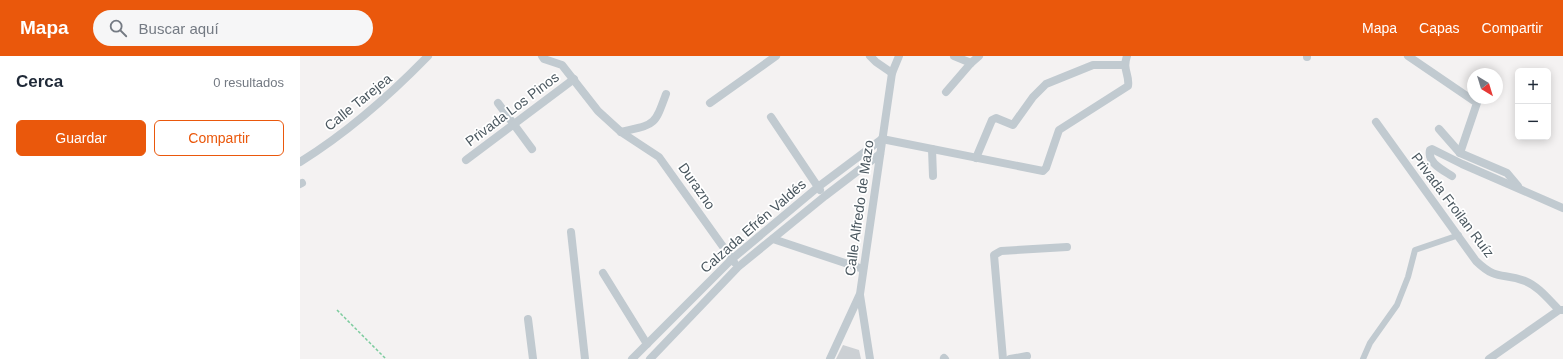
<!DOCTYPE html>
<html lang="es">
<head>
<meta charset="utf-8">
<style>
  :root { --surface:#fff; --page:#f6f6f7; --text:#1f2937; --muted:#747a83; --line:#e0e1e3; --accent:#ea580c }
  body { margin:0; font-family:Helvetica,sans-serif; background:var(--page); color:var(--text) }
  .controls { position:absolute; right:12px; top:12px; display:grid; overflow:hidden; border-radius:6px; box-shadow:0 2px 10px #0003 }
  .controls button { width:36px; height:36px; display:grid; place-items:center; padding:0; border:0; border-bottom:1px solid var(--line); background:var(--surface); color:var(--text); font:20px sans-serif }
  .compass { position:absolute; left:1167px; top:12px; width:36px; height:36px; border-radius:50%; background:var(--surface); box-shadow:0 2px 10px #0003; rotate:142deg }
  .list { margin:0; padding:0; list-style:none }
  h2 { display:flex; justify-content:space-between; align-items:center; height:52px; margin:0; padding:0 16px; font-size:17px }
  h2 small { font-size:13px; font-weight:400; color:var(--muted) }
  .actions { display:flex; gap:8px; padding:12px 16px }
  .actions a { flex:1; padding:9px 0; border:1px solid var(--accent); border-radius:6px; text-align:center; font-size:14px; color:var(--accent) }
  .actions .main { background:var(--accent); color:#fff }
  .icon { flex:none; width:22px; height:22px; fill:none; stroke:currentColor; stroke-width:2; stroke-linecap:round; stroke-linejoin:round }
  .map { position:relative; flex:none; width:1263px; height:303px; overflow:hidden }
  header { display:flex; align-items:center; gap:24px; box-sizing:border-box; height:56px; padding:0 20px; background:var(--accent); color:#fff }
  header strong { font-size:19px }
  nav { display:flex; gap:22px; margin-inline-start:auto; font-size:14px }
  .search { width:280px; height:36px; background:var(--page); display:flex; align-items:center; gap:10px; box-sizing:border-box; padding:0 14px; border-radius:22px; color:var(--muted); font-size:15px }
  main { display:flex }
  aside { flex:1; background:var(--surface) }
  .map>svg:first-child { display:block }
  .building { fill:#ccd0d4 }
  .lines { fill:none; stroke-linecap:round; stroke-linejoin:round }
  .path { stroke:#7ccc9e; stroke-width:1.5; stroke-dasharray:3 2; stroke-linecap:butt }
  .pedestrian { stroke:#c1cad0; stroke-width:6 }
  .minor { stroke:#c1cad0; stroke-width:8 }
  .labels { text-anchor:middle; dominant-baseline:central; stroke-width:3.5; stroke-linejoin:round; paint-order:stroke }
  .street-label { font-size:14px; fill:#4a575f; stroke:#fff }
</style>
</head>
<body>
<header>
<strong>Mapa</strong>
<div class="search"><svg class="icon" aria-label="search" viewBox="0 0 24 24"><circle cx="10" cy="10" r="6"/><path d="M15 15l6 6"/></svg>Buscar aquí</div>
<nav><a>Mapa</a><a>Capas</a><a>Compartir</a></nav>
</header>
<main>
<aside>
<h2>Cerca<small>0 resultados</small></h2>
<ul class="list">
</ul>
<div class="actions"><a class="main">Guardar</a><a>Compartir</a></div>
</aside>
<div class="map">
<svg width="1263" height="303" viewBox="0 0 1263 303">
  <rect width="100%" height="100%" fill="#f4f2f2"/>
  <!-- building -->
  <polygon class="building" points="543,289 559,294 561,303 536,303"/>
  <g class="lines">
    <!-- path -->
    <polyline class="path" points="37,254 86,303"/>
    <!-- pedestrian -->
    <polyline class="pedestrian" points="1063,303 1070,287 1097,249 1108,221 1115,194 1159,179"/>
    <!-- minor -->
    <g class="minor">
      <polyline points="242,0 244,3 262,9 298,55 321,76 359,101 434,206"/>
      <polyline points="570,0 576,6 592,17"/>
      <polyline points="654,0 671,7"/>
      <polyline points="1108,0 1177,47 1160,97"/>
      <polyline points="1007,1 1007,0"/>
      <polyline points="646,36 671,7 679,0"/>
      <polyline points="198,47 232,93"/>
      <polyline points="410,47 476,0"/>
      <polyline points="471,61 520,134"/>
      <path d="M 1076,66 L 1176,205 C 1198,226 1202,216 1225,225 C 1238,230 1249,244 1259,254 L 1263,254"/>
      <polyline points="1139,73 1160,97 1207,117 1218,130"/>
      <path d="M 321,76 C 355,68 354,71 366,38"/>
      <path d="M 582,83 L 743,115 L 746,112 L 759,74 L 828,30 C 830,19 822,14 827,0"/>
      <polyline points="632,93 633,120"/>
      <polyline points="676,102 692,64 696,62 713,69 733,41 746,28 793,9 824,9"/>
      <polyline points="166,104 274,23"/>
      <path d="M 0,106 C 47,77 90,39 128,0"/>
      <path d="M 1152,120 C 1143,114 1127,107 1130,94 L 1132,93 L 1162,108 L 1263,152"/>
      <polyline points="0,128 2,127"/>
      <polyline points="271,176 285,303"/>
      <polyline points="473,183 563,213"/>
      <polyline points="303,217 347,288"/>
      <polyline points="560,239 570,303"/>
      <polyline points="228,263 233,303"/>
      <polyline points="644,302 645,303"/>
      <polyline points="332,303 432,203 518,131 582,83"/>
      <polyline points="350,303 438,211 525,140 580,98"/>
      <polyline points="530,303 560,238 592,17 599,0"/>
      <polyline points="703,303 694,199 701,195 767,191"/>
      <polyline points="710,303 727,300"/>
      <polyline points="1189,303 1259,254"/>
    </g>
  </g>
  <g class="labels">
    <!-- street labels -->
    <g class="street-label">
      <text transform="translate(58 46) rotate(-39)">Calle Tarejea</text>
      <text transform="translate(212 53) rotate(-37)">Privada Los Pinos</text>
      <text transform="translate(397 130) rotate(55)">Durazno</text>
      <text transform="translate(1153 149) rotate(53)">Privada Froilan Ruíz</text>
      <text transform="translate(559 152) rotate(-82)">Calle Alfredo de Mazo</text>
      <text transform="translate(453 170) rotate(-41)">Calzada Efrén Valdés</text>
    </g>
  </g>
</svg>
<div class="controls">
<button>+</button>
<button>−</button>
</div>
<svg class="compass" viewBox="-18 -18 36 36"><path d="M0-13l5 13h-10z" fill="#e53935"/><path d="M0 13l5-13h-10z" fill="#747a83"/></svg>
</div>
</main>
</body>
</html>
